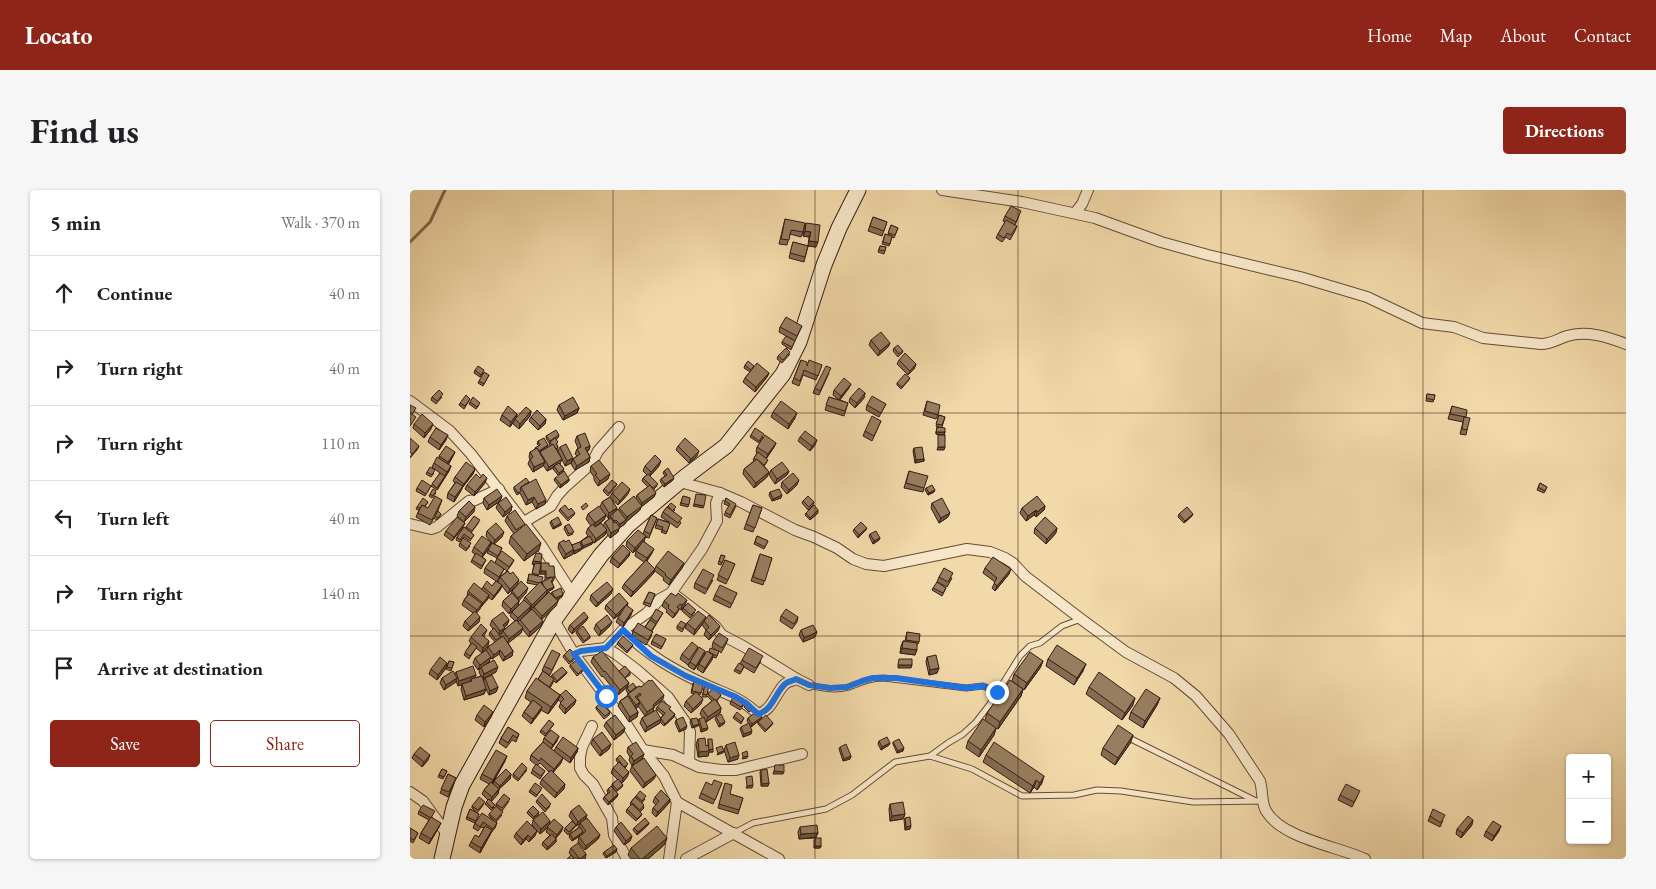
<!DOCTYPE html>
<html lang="en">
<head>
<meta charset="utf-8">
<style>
  :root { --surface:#fff; --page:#f6f6f6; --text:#202124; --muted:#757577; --line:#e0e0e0; --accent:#8f2418 }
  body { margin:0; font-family:"EB Garamond",serif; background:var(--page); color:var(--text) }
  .controls { position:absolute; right:15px; bottom:15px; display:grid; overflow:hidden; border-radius:5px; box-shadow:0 1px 4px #0004 }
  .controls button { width:45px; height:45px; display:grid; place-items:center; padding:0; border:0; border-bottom:1px solid var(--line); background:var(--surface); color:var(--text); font:25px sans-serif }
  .stop { position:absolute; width:15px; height:15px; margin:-11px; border:4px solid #1a73e8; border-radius:50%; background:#fff }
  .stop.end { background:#1a73e8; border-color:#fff; box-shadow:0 1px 5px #0008 }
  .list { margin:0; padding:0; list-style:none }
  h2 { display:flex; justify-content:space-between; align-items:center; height:65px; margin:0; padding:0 20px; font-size:21px }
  h2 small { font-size:16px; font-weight:400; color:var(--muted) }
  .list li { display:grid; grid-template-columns:32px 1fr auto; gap:15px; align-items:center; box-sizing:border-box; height:75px; padding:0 20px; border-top:1px solid var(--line) }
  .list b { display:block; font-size:19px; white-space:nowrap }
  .list em { font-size:16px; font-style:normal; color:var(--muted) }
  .actions { display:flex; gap:10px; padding:15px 20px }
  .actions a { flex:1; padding:11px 0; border:1px solid var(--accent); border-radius:5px; text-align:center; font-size:18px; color:var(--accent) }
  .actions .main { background:var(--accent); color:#fff }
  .icon { flex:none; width:28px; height:28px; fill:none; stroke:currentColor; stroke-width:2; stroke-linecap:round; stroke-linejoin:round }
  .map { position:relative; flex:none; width:1216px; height:669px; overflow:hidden; border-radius:5px }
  header { display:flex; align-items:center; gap:30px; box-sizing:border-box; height:70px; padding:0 25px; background:var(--accent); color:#fff }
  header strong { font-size:24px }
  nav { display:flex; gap:28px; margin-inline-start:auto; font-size:18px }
  .intro { display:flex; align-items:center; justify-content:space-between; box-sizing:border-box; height:120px; padding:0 30px }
  h1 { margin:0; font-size:35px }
  .button { padding:12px 22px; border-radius:5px; background:var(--accent); color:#fff; font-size:18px; font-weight:700 }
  main { display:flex; gap:30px; padding:0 30px }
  aside { flex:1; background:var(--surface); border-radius:5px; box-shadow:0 1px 4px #0004 }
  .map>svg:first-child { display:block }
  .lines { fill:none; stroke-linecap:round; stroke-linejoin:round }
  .stream { stroke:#80674d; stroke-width:3 }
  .lane-casing { stroke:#654b37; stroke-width:7 }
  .street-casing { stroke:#654b37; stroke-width:12 }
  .secondary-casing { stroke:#361c11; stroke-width:17 }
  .lane { stroke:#f7e6c7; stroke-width:5 }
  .street { stroke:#f7e6c7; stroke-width:10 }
  .secondary { stroke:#f7e6c7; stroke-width:15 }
  .wall { fill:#836c53; stroke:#361c11; fill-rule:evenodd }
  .shaded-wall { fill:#6a5843; stroke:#361c11 }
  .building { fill:#987e60; stroke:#361c11 }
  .route { stroke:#1a73e8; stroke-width:6 }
  .grid { fill:none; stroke:#361c11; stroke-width:1; stroke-opacity:0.55 }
</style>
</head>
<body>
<header>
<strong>Locato</strong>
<nav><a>Home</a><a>Map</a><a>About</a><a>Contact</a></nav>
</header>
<div class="intro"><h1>Find us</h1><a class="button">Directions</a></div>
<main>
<aside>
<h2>5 min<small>Walk · 370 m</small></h2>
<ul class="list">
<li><svg class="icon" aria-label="ahead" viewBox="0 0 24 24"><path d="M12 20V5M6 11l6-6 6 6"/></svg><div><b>Continue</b></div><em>40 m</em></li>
<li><svg class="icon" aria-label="right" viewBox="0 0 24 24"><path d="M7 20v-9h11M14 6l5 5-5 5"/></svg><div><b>Turn right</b></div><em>40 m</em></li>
<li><svg class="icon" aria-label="right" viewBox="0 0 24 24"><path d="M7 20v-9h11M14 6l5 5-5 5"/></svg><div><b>Turn right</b></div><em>110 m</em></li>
<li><svg class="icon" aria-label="left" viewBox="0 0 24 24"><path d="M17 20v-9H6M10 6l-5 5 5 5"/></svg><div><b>Turn left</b></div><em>40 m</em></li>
<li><svg class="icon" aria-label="right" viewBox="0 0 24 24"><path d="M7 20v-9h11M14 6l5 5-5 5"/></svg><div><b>Turn right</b></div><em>140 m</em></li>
<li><svg class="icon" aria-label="arrive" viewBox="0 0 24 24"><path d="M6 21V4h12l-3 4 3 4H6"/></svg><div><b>Arrive at destination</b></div></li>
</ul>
<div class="actions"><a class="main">Save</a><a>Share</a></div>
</aside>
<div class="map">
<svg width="1216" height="669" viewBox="0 0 1216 669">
  <rect width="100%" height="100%" fill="#f2d9a9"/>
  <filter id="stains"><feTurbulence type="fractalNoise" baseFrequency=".004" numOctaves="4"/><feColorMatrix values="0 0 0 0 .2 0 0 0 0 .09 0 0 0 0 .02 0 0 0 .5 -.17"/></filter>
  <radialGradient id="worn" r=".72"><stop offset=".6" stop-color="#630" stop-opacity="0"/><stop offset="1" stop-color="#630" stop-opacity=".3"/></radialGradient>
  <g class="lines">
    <!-- stream -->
    <polyline class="stream" points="0,52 20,32 35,0"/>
    <defs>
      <g id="lane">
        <path d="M 399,495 C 411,498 428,501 439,497 C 452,492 460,488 474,488 L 556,498 L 573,496 L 587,502"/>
        <polyline points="717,547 846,611"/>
        <polyline points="520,566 538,553 553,544 566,532 580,514 610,466 620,456 630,453 652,436 671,429"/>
        <polyline points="324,643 343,633 416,619 442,605 485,572 520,566 562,579 612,606 664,605 687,600 711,601 783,612 853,611"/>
      </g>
      <g id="street">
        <path d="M 532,0 L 612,12 L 685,28 L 751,52 L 798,65 L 890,87 L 957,107 L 1012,133 L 1044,137 L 1073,148 L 1131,154 C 1141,154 1148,149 1157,146 C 1176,140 1198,147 1216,154"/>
        <polyline points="665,23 672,14 678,0"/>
        <polyline points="0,211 40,241 61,264 131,355 162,403"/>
        <path d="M 270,292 L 310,303 L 331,312 L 385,340 L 404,347 L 427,358 L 443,369 L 456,374 L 474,376 L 557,359 L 580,362 L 595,368 L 603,373 L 615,386 L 671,429 L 716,462 L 764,488 L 786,506 L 819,544 L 850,591 C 853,601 851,612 856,621 C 873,649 927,656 955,669"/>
        <polyline points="114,332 141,316 147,306 155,297 182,273 188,261 209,237"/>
        <polyline points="0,334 21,339 27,337 59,311 65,310 89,299"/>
        <polyline points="265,405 295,428 306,437 312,445 333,456 387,489"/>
        <polyline points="144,430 164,464 217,535 233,560 254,586 267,612 369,669"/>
        <path d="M 213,440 C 237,465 264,480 294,494 C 318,505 328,506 348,524 C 363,520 365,503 375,494 C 378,491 383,491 387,489 L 399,495"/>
        <polyline points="196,458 206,464 227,480 258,507 278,536 280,542 279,572"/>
        <polyline points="164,464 171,461 196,458 213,440 237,423 250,409 261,403 292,359 307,331 306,313 310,303"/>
        <polyline points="182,536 172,557 170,567 170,578 174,585 183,594 202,628 204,645 217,669"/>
        <polyline points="233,560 263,565 289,577 311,580 326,580 392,564"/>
        <polyline points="0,602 13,611 37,644"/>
        <polyline points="259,669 267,612"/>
        <polyline points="276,669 324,643"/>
      </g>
      <polyline id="secondary" points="32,669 44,617 52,595 144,430 191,365 218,335 275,287 316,256 373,184 389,152 414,75 429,38 448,0"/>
    </defs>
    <!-- lane casing -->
    <use href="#lane" class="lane-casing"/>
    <!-- street casing -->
    <use href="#street" class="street-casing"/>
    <!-- secondary casing -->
    <use href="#secondary" class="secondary-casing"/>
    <!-- lane -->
    <use href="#lane" class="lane"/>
    <!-- street -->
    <use href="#street" class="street"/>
    <!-- secondary -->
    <use href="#secondary" class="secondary"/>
  </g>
  <!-- wall -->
  <g class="wall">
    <polygon points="595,26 609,26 605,35 607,36 605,41 600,50 596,47 592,52 586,48 588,44 595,32 593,31"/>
    <polygon points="463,27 477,32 472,46 458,41"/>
    <polygon points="375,29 393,42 391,47 380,44 377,55 369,54"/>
    <polygon points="396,33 406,57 398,56 394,72 379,68 383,52 398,56 399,47 393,46 394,38"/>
    <polygon points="481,35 488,38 484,48 482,47 479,56 472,54 475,44 478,45"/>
    <polygon points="470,56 476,57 474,64 468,62"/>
    <polygon points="392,136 385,151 369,142 370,137"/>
    <polygon points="461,150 480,153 478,157 468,166 459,155"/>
    <polygon points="372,152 384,153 381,160 372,154"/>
    <polygon points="484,158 493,161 492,163 488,167 483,161"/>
    <polygon points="380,164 372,173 367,169 368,166"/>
    <polygon points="391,170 397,176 412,175 406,190 393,185 389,196 382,193"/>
    <polygon points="489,170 506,174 504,179 498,185 487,174"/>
    <polygon points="335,175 359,183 357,187 345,202 333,192 335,188 340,182 334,178"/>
    <polygon points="65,180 73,182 70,187 64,183"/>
    <polygon points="419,183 409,205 403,203 405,198"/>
    <polygon points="79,185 73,196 68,193 69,191"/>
    <polygon points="500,188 499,190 491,199 487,195 487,193"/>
    <polygon points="439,198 430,210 438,213 434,226 415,220 419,207 429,210 423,205 424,200"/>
    <polygon points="455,203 454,208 445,218 439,212 440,208"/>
    <polygon points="1017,204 1025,205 1023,212 1016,211"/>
    <polygon points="22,207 32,207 26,214 21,210"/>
    <polygon points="60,209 54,219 49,215 50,213"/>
    <polygon points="517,211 528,225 526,229 513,225"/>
    <polygon points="60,212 69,215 66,219 59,214"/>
    <polygon points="476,214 469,227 456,220 457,215"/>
    <polygon points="149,215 169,218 167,223 153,230 147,220"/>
    <polygon points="1042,216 1055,227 1057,240 1056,245 1050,244 1053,232 1038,229"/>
    <polygon points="121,221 120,226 109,239 103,234 104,230 100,237 90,230 92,225 107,224 106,228"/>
    <polygon points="363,222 385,228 378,239 361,227"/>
    <polygon points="529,225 535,227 532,237 535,242 534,245 526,244 527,237 529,237 526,236"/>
    <polygon points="121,227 136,229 135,234 128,240 119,231"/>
    <polygon points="471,231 462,251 453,246 455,241"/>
    <polygon points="4,234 21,239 14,248 3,238"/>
    <polygon points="149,245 148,248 146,249 147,255 148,257 147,260 150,274 154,279 153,281 148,285 143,279 143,278 137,281 133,275 133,276 123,282 118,274 120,269 119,267 120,262 125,260 125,258 129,256 127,254 128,251 138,258 140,256 139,254 140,252 139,253 136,248 136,246"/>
    <polygon points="341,245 353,247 349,253 340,247"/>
    <polygon points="167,246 180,256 179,260 177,261 180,267 179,272 165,280 161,274 163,269 167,266 165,264 167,259 168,258 165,251"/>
    <polygon points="20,247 36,250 29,260 18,252"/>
    <polygon points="390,247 405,255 400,261 388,251"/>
    <polygon points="366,253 364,257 356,269 357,272 354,276 359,282 357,287 344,298 333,284 334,279 344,271 343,270 347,263 346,262 347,257"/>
    <polygon points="268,256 287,266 279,273 266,260"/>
    <polygon points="150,257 163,268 161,273 155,276 148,261"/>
    <polygon points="504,258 514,269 514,271 505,273 503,261"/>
    <polygon points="45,262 43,266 38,275 41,276 39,281 27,300 21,296 30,283 22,277 24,273 29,268 29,266"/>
    <polygon points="181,276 198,289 188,296 184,290 184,287 180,281"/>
    <path d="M 235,276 L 249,276 L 240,286 L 247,296 L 244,299 L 244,307 L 231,317 L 230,320 L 216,332 L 215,334 L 209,338 L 208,342 L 200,348 L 196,342 L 195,345 L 184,353 L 183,352 L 182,354 L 172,358 L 171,360 L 164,364 L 163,362 L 163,364 L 154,369 L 148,358 L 149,353 L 155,352 L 162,355 L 170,352 L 171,351 L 178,346 L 176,343 L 178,338 L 181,336 L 176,329 L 178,324 L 190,317 L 192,312 L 200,307 L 202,303 L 218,304 L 208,315 L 201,309 L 206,321 L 226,308 L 227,305 L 238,297 L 232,291 L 233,288 L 237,285 L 233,281 ZM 196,325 L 198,328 L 199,327 L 198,330 L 195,332 L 193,336 L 185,337 L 194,330 Z"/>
    <polygon points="65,279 63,284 52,298 44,312 37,308 38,303 45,293 43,291 45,287"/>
    <polygon points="361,280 379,281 377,285 365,294 359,285"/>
    <polygon points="254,281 263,290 254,297 250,291 251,289 255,286 253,283"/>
    <polygon points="499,281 514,298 513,302 494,298"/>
    <polygon points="17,282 24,283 21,287 16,284"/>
    <polygon points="145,288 159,289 159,291 150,298 144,290"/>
    <polygon points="119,292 136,310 135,314 126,319 122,312 116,315 110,303 107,305 104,300 104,297"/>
    <polygon points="372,292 387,295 377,304 371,297"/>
    <polygon points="75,293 64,306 55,299 57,295"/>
    <polygon points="1130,293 1137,297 1134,303 1127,300"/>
    <polygon points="207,294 206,296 198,306 193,301 194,299"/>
    <polygon points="21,296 15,306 6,301 7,298"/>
    <polygon points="516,298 524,302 518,305 515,300"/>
    <polygon points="360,302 371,308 362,311 359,305"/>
    <polygon points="26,303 22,308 19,306 20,304"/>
    <polygon points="92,306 90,311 77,320 73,313 74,308"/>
    <polygon points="273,306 280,308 278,317 270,315"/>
    <polygon points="316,308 326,316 320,328 314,325 319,316 314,314"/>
    <polygon points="32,310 27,323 31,324 30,326 27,330 24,328 20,335 6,327 9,320 6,319 7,317 18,312 15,317 18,318"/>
    <polygon points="393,311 404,312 403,315 398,320 392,313"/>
    <polygon points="88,313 102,316 101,321 93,327 86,318"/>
    <polygon points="522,313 538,327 529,333 521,318"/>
    <polygon points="343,315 352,318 343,342 334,339"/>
    <polygon points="258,316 265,320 263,322 271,333 267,338 260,333 256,344 251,342 252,340 245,338 248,329 259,332 251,327 253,322"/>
    <polygon points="635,316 634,320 626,327 624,325 616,331 610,323 612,318"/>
    <polygon points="150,319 159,320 165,323 164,325 158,331 149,321"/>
    <polygon points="49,321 64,322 54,332 47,326"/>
    <polygon points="396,323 408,323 400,330 395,325"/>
    <polygon points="769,324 782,326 774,333 768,327"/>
    <polygon points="241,325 247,328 239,348 235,347 234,351 242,363 237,371 245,379 246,376 274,373 272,378 259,395 253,390 254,388 245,381 243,384 221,407 212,398 214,394 234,372 225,366 226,361 232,353 223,363 216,356 217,351 233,344"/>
    <polygon points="97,326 129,360 114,371 99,353 101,346 104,344 95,331"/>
    <polygon points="141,331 151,333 151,335 143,339 140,333"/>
    <polygon points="69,332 61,343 64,345 60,351 54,347 50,352 46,350 47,347 56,337"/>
    <polygon points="155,336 163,344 158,346 154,339"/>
    <polygon points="53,337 42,351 34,345 36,341"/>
    <polygon points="625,338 646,343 636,354 624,343"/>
    <polygon points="444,339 456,340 448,348 443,341"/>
    <polygon points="77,341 92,347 84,354 92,358 87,368 77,363 82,353 76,346"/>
    <polygon points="460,344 470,348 469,350 463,354 459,346"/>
    <polygon points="347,346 358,351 354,359 344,354"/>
    <polygon points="50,353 60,356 56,361 49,356"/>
    <polygon points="64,357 80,357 72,367 76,370 71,379 61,372 65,364 62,362"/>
    <polygon points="220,362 219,366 208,378 200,372 202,367"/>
    <polygon points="350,364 362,368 353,395 341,391"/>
    <polygon points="311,365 315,366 311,375 308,374"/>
    <path d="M 87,368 L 104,370 L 102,374 L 97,381 L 107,395 L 98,404 L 92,396 L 90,400 L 82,410 L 78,407 L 66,423 L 69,432 L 58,441 L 53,436 L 55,431 L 63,423 L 52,415 L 54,410 L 57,406 L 58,401 L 72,399 L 73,397 L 82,396 L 86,391 L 74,383 L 75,378 L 85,373 ZM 94,379 L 97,381 L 90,387 L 88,392 L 90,394 L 87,391 L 92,383 Z"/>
    <polygon points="315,370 325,374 316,394 307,390"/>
    <path d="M 131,373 L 139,376 L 145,387 L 142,393 L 144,397 L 143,399 L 137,402 L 136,405 L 120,420 L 120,419 L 119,421 L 112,427 L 123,419 L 124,417 L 141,404 L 142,402 L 152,407 L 146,409 L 146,416 L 132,429 L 131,436 L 119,447 L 112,439 L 111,443 L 98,453 L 103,461 L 102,466 L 93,471 L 89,464 L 82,469 L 80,467 L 79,472 L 73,476 L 86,482 L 73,489 L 73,492 L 75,488 L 88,497 L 86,502 L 79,505 L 76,499 L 74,504 L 54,510 L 51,499 L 52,494 L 48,496 L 46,491 L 34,500 L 30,493 L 32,488 L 45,484 L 46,482 L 66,485 L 65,488 L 71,486 L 69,482 L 70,478 L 68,480 L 63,473 L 65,468 L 76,461 L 78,457 L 85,452 L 79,445 L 80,442 L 83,439 L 80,435 L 82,430 L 99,430 L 97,435 L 94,437 L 94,440 L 105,431 L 100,426 L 102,422 L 113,411 L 115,407 L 127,395 L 117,393 L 119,384 L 122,385 L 124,374 L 122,374 ZM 130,376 L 130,384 L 135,384 L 135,390 L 132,392 L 128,386 Z"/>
    <polygon points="575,378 599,384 585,401 582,398 585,392 573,383"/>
    <polygon points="529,387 542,388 537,397 527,392"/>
    <polygon points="303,390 295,404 284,398 285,393"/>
    <polygon points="523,398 536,398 532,406 522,400"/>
    <polygon points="102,401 116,403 109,410 108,416 99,424 92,416 93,411 101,404"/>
    <polygon points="239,402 245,404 240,417 233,414"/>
    <polygon points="327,403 320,418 303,410 305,405"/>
    <polygon points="201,404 186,417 180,410 181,405"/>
    <polygon points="254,411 275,415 271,420 269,419 267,423 263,428 256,422 257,420 252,416"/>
    <polygon points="218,413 217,416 221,425 213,437 206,432 208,428 211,423 204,429 195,419 196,415"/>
    <polygon points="273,418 285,422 280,428 272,421"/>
    <polygon points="253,423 242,441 241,447 236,455 222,446 223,441 235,437 241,428"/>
    <polygon points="371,426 388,427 387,432 382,439 370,431"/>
    <polygon points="178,427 176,431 162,444 158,439 160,435"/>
    <polygon points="296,427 294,430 308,441 299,450 294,445 296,440 292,435 293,433 284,445 275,438 277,433"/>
    <polygon points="186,434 200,436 189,446 184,439"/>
    <polygon points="276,434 272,442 267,439 267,436"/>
    <polygon points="77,440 74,446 78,456 72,463 66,458 59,469 54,465 61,453 59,451 61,447"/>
    <polygon points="391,440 405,447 393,452 389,445"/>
    <polygon points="167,441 180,446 180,448 173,453 166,443"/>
    <polygon points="497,442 509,452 508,454 507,454 505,465 490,463 491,456 493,451 495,451"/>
    <polygon points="256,449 251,459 241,454 242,451"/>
    <polygon points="318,449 316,454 311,463 309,461 306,468 303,467 293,483 287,479 289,474 299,462 307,461 302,457 303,452"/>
    <polygon points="208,452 223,455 222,457 217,463 207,454"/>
    <polygon points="288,457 287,461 294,466 284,480 278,476 280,472 278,475 270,469 272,464"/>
    <polygon points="150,464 140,485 134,482 141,487 142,485 157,482 156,484 146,493 144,491 140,498 150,505 147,512 138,524 131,520 130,522 121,534 112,526 114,522 121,512 115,508 117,501 128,489 133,481 132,481 134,476"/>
    <polygon points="154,465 166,466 166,468 159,474 153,467"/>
    <polygon points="183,467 209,481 220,482 220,485 215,488 219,493 217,497 208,505 193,486 192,487 181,472"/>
    <polygon points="517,467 529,478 527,483 519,485 516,472"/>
    <polygon points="638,469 673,481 664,495 636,476"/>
    <polygon points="332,470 351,471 344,483 334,477 330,484 324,481 325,479 330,474"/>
    <polygon points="39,471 44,472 41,481 36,479"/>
    <polygon points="633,471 630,478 614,500 602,491 604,484"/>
    <polygon points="37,473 36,478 27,490 19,484 21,479"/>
    <polygon points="160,475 173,481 167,486 160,477"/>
    <polygon points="283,493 291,503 290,505 289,505 291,514 281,523 274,516 276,511 284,504 281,503"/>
    <polygon points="295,494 298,504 311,505 307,511 311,518 310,523 296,532 295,531 297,540 291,542 289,534 288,536 282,538 280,532 281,529 288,531 289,529 293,528 290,524 292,519 302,511 297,506 297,507 292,507"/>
    <polygon points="226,497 231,497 253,509 244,517 242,522 251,528 253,525 246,519 247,517 259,519 264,527 254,536 250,532 250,533 235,542 230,533 232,528 235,526 228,516 226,519 228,522 227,527 219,532 208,516 210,511 217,506 218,504 216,500 217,498"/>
    <polygon points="679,497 723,515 712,530 676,504"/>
    <polygon points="613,499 611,506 588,539 586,538 584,545 569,567 556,558 558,551 575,530 577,523"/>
    <polygon points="150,505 166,510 164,515 155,524 149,517 151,512 148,510"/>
    <polygon points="750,508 747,515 733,538 719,529 721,522"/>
    <polygon points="321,511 335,513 330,520 320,514"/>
    <polygon points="335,515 342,520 339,522 334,517"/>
    <polygon points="186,517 200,522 199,525 194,529 186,519"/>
    <polygon points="67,525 81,527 74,537 65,530"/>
    <polygon points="324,526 334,528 331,534 323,528"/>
    <polygon points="306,527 314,534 309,537 305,529"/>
    <polygon points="338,528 351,529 341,537 339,535 341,544 333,547 330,539 331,537 339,534 337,531"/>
    <polygon points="266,530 276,539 269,542 265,533"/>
    <polygon points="196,532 215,538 213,543 204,550 194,536"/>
    <polygon points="348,532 363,533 362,535 355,542 348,534"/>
    <polygon points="144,534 135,546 130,542 131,540"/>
    <polygon points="98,537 109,544 106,552 102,550 96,558 89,553 91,548"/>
    <polygon points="134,548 147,551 141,559 144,561 146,557 168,558 167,562 160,573 149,565 151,573 143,582 154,599 145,608 130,594 132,589 139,582 130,573 127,576 135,581 130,589 121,583 126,575 120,570 121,565 133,552"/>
    <polygon points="183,549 201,554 199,559 190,566 181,554"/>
    <polygon points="288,549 296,556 298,555 298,549 303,562 299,562 298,566 288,567 286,554"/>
    <polygon points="469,551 480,553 479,555 471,560 468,554"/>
    <polygon points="483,552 493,561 487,563 483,554"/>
    <polygon points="721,552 705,575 691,565 693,558"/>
    <polygon points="316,555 328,569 318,572 314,560"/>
    <polygon points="218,557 234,564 232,569 244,589 233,598 220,581 222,576 231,570 222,576 219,570 220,567 217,562"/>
    <polygon points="430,557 441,566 440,569 433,571 429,559"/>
    <polygon points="4,564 18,570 12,577 2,568"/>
    <polygon points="576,565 632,593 627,600 624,597 620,603 573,572"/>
    <polygon points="207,568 217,576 215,578 219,582 217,587 212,593 209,591 213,595 212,597 206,602 202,597 202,594 208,590 201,583 203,578 208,573 206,570"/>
    <polygon points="95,571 83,593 83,594 84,591 101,584 100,589 89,599 88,604 81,611 84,617 81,620 75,614 78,610 72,604 74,600 79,594 70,589 72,584"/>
    <polygon points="32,579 37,581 33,589 28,587"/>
    <polygon points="117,580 108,591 103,587 103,584"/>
    <polygon points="351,580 359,593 358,596 351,596 350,582"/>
    <polygon points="38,584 46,588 38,607 30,603"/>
    <polygon points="312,593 303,614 289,608 291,603 302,595"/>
    <polygon points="315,593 320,604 333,608 328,624 308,618"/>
    <polygon points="198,599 208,604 207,607 198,615 193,609 194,607 198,603 197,601"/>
    <polygon points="120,600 131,600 126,607 119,602"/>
    <polygon points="930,605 948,605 942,617 928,610"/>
    <polygon points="226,606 235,609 232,613 234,618 230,622 232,624 231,626 226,631 216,622 217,619 221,615 220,614 221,612"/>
    <polygon points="245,607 260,609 259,613 246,627 242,623 243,618 246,615 243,612"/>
    <polygon points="127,610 140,616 135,622 126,612"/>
    <polygon points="99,611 92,621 86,616 86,614"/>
    <polygon points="74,614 67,623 62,618 62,616"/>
    <polygon points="480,614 495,624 493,629 480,631 479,619"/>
    <polygon points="60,619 69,624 65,633 56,629"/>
    <polygon points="9,621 22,627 29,637 19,654 9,648 11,643 19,630 8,624"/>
    <polygon points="118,621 129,622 128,625 123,629 117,623"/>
    <polygon points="161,621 177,625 175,629 190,645 188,649 175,660 168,652 169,647 173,644 162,651 159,647 160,644 168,638 170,634 166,636 166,635 165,637 158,645 154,641 155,638 165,634 159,626"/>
    <polygon points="79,624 92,625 86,632 87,633 85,638 81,643 70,663 59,656 61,652 69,647 74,638 71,637 68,641 63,638 65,633 84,631 79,626"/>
    <polygon points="1020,626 1033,630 1030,637 1018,631"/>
    <polygon points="495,628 500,639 495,640 494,630"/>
    <polygon points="123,630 140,631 139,635 153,637 151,642 146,648 146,652 137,660 132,655 133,652 140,645 136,642 138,637 130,644 122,635"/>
    <polygon points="239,633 238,635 227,645 223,640 224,638"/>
    <polygon points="1062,635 1051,648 1046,644 1047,639"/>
    <polygon points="206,637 222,646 220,651 214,655 204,641"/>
    <polygon points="390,637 408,643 406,647 411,656 410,658 404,658 404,650 405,648 389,649 388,642"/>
    <polygon points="0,638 8,643 3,653 0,651"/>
    <polygon points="1076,641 1089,641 1082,651 1074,646"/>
    <polygon points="106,643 125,646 119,652 116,649 111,655 104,647"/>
    <polygon points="257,648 254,655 238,669 221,669 218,665 221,658"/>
    <polygon points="161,658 176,664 175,669 164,668 157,669 163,667 159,663"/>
    <polygon points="207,659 206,662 196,668 193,664 194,662"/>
  </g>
  <!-- shaded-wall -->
  <g class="shaded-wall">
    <polygon points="395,41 401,42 399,47 393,46"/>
    <polygon points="399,51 408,52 406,57 398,56"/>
    <polygon points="480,153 478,157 468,166 470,161"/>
    <polygon points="506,174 504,179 498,185 500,181"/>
    <polygon points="359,183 357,187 345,202 346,197"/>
    <polygon points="441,194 439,198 429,210 431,206"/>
    <polygon points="455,203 454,208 445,218 447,213"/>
    <polygon points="169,218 167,223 153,230 155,226"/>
    <polygon points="121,221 120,226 109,239 110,234"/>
    <polygon points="387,223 385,228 378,239 379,234"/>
    <polygon points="107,224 106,228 100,237 101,232"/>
    <polygon points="136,229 135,234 128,240 130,236"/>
    <polygon points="23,234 21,239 14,248 15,243"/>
    <polygon points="526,242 535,242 534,245 526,244"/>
    <polygon points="38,245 36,250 29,260 31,255"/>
    <polygon points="407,250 405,255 400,261 402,256"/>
    <polygon points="366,253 364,257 356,269 358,264"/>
    <polygon points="138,255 138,258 127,264 128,262"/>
    <polygon points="9,256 7,260 0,268 2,264"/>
    <polygon points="180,256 179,260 173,263 175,258"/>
    <polygon points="528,257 535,257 534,260 527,260"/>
    <polygon points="289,261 287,266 279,273 281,269"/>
    <polygon points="45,262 43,266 37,277 38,272"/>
    <polygon points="180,267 179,272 165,280 167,276"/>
    <polygon points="163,268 161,273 155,276 157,271"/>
    <polygon points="152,269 150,274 144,276 143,278 137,281 139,277"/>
    <polygon points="514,269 514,271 505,273 506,270"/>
    <polygon points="251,271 249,276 239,287 241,282"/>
    <polygon points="135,272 133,276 123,282 124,277"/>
    <polygon points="41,276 39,281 27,300 35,286 37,282"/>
    <polygon points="65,279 63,284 52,298 54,294"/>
    <polygon points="379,281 377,285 365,294 367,289"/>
    <polygon points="359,282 357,287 344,298 346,293"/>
    <polygon points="200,284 198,289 188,296 190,291"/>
    <polygon points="77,288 75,293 64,306 65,302"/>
    <polygon points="264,288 263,290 254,297 255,294"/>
    <polygon points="159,289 159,291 150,298 151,295"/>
    <polygon points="389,290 387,295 377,304 379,300"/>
    <polygon points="53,296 51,301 44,312 45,307"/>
    <polygon points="220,299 218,304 208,315 210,311"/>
    <polygon points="525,300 524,302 518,305 519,303"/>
    <polygon points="246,303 244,307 231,317 230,320 216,332 215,334 209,338 208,342 200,348 201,343 208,338 210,334 216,330 217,327 231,316 232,313"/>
    <polygon points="372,305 371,308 362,311 363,309"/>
    <polygon points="92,306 90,311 77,320 79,315"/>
    <polygon points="124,307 122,312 116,315 118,310"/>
    <polygon points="136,310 135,314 126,319 128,314"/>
    <polygon points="284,314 294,316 293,318 283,316"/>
    <polygon points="102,316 101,321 93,327 95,322"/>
    <polygon points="635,316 634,320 626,327 627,322"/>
    <polygon points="65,317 64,322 54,332 56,327"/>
    <polygon points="207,318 205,323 198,328 199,323"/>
    <polygon points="408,320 408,323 400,330 400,328"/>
    <polygon points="626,320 624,325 616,331 618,326"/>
    <polygon points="540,323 538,327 529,333 531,328"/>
    <polygon points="783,324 782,326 774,333 775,331"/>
    <polygon points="196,325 194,330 183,338 185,333"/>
    <polygon points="55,333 53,337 42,351 44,347"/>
    <polygon points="151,333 151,335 143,339 144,337"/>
    <polygon points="457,338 456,340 448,348 449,345"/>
    <polygon points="647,338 646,343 636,354 637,349"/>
    <polygon points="197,340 195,345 184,353 186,349"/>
    <polygon points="94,342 92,347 83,355 85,350"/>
    <polygon points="236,346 234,351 223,363 225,358"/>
    <polygon points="470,348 469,350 463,354 464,351"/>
    <polygon points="81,352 80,357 71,369 73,364"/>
    <polygon points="183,352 182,354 172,359 173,356"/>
    <polygon points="131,353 129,360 114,371 117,364"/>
    <polygon points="172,358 171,360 164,364 164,361"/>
    <polygon points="164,359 163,364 154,369 156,364"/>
    <polygon points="244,359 242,363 235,373 237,368"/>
    <polygon points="220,362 219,366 208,378 210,374"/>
    <polygon points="123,371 131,372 131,375 122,374"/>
    <polygon points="274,373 272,378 259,395 261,390"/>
    <polygon points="245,379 243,384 221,407 223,402"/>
    <polygon points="601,379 599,384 585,401 587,396"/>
    <polygon points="131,381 136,381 135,384 130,384"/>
    <polygon points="109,390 107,395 98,404 100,399"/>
    <polygon points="92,395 90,400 82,410 84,406"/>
    <polygon points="144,397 143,399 137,402 136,405 120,420 122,415 135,400"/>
    <polygon points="118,398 116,403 107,413 108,408"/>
    <polygon points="203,399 201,404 186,417 188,413"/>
    <polygon points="79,405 78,409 71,417 73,413"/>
    <polygon points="153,405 152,407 144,411 145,408"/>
    <polygon points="277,410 275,415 271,420 272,415"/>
    <polygon points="109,411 108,416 99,424 101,419"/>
    <polygon points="148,411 146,416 130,431 132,426"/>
    <polygon points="218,413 217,417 204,429 206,425"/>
    <polygon points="72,414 70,419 65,425 67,420"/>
    <polygon points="121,416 119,421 107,433 108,428"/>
    <polygon points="269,419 267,423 263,428 265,424"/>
    <polygon points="223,420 221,425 213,437 214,433"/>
    <polygon points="70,427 69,432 58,441 60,437"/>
    <polygon points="178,427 176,431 162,444 164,439"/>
    <polygon points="296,427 294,432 284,445 285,440"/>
    <polygon points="99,430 97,435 91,440 93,435"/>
    <polygon points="133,431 131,436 119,447 120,442"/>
    <polygon points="202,432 200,436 189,446 191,441"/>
    <polygon points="310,436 308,441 299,450 301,445"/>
    <polygon points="95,438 93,442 93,441 92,443 88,446 90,441"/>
    <polygon points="113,438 111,443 97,454 99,449"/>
    <polygon points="407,442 405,447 393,452 394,448"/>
    <polygon points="79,451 78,456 72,463 73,458"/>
    <polygon points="492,458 507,460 505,465 490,463"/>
    <polygon points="90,460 89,464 82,469 84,465"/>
    <polygon points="103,461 102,466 93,471 95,467"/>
    <polygon points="295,461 294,466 284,480 286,476"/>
    <polygon points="303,465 302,470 293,483 295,478"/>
    <polygon points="81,467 79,472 68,480 70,475"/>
    <polygon points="633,471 630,478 614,500 617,493"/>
    <polygon points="37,473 36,478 27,490 28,485"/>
    <polygon points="676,474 673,481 664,495 667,488"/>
    <polygon points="488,475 502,475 501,478 488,478"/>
    <polygon points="88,477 86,482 73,489 74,484"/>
    <polygon points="529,478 527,483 519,485 520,480"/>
    <polygon points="157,482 156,484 146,493 147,491"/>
    <polygon points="66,485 64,490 61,489 60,492 48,496 49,491"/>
    <polygon points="47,488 46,492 34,500 36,495"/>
    <polygon points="219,493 217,497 208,505 210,500"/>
    <polygon points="88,497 86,502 79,505 80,501"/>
    <polygon points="76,499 74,504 54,510 56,506"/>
    <polygon points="613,499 611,506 588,539 590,532"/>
    <polygon points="150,505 147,512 138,524 141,517"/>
    <polygon points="254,505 253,509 243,518 244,517 243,522 235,527 237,522 243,515"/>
    <polygon points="725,508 723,515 712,530 715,523"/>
    <polygon points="750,508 747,515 733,538 735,531"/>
    <polygon points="293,509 291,514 281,523 283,519"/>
    <polygon points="166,510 164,515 155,524 156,519"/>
    <polygon points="230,512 228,517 224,520 226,515"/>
    <polygon points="132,517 130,522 121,534 123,529"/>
    <polygon points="311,518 310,523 296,532 298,527"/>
    <polygon points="83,522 81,527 74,537 75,532"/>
    <polygon points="228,522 227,527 219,532 220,527"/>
    <polygon points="265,524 264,527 254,536 255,534"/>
    <polygon points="352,527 351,529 341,537 342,534"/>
    <polygon points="251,529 250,533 235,542 237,537"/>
    <polygon points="315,532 314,534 309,537 310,534"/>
    <polygon points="289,534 288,536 282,538 283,536"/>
    <polygon points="277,536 276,539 269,542 270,540"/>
    <polygon points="215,538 213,543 204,550 206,545"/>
    <polygon points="298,538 297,540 291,542 292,539"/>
    <polygon points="586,538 584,545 569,567 571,560"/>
    <polygon points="342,541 341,544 333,547 334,544"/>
    <polygon points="723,545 721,552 705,575 708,568"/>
    <polygon points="149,546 147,551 141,559 143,555"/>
    <polygon points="480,553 479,555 471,560 472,557"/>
    <polygon points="201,554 199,559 190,566 192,561"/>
    <polygon points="168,558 167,562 160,573 161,568"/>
    <polygon points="494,558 493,561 487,563 488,561"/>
    <polygon points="303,559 303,562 299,562 298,566 288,567 289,562"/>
    <polygon points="314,561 313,563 307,565 308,563"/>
    <polygon points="234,564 232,569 222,576 224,571"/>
    <polygon points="20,565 18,570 12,577 14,572"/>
    <polygon points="329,565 328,569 318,572 320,568"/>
    <polygon points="97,566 95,571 81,595 83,590"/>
    <polygon points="338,566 337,568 332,569 333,567"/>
    <polygon points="441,566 440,569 433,571 434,569"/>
    <polygon points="153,568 151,573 142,584 144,579"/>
    <polygon points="364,581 374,582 373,584 363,584"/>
    <polygon points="219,582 217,587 212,593 213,588"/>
    <polygon points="101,584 100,589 89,599 88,604 81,612 82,607 88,601 90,596"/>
    <polygon points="246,585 244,589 233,598 235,593"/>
    <polygon points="634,586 632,593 627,600 630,593"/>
    <polygon points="626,590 624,597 620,603 623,596"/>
    <polygon points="359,593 358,596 351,596 352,594"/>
    <polygon points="155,594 154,599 145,608 147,603"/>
    <polygon points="343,595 342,598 336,598 337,596"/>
    <polygon points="208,604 207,607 198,615 199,612"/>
    <polygon points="260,609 259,613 246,627 248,622"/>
    <polygon points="495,624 493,629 480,631 482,626"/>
    <polygon points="177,625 175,630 166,636 168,632"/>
    <polygon points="1063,630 1062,635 1051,648 1053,643"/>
    <polygon points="140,631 139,636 130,644 131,639"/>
    <polygon points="31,633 29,637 19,654 21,649"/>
    <polygon points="239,633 238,635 227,645 228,642"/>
    <polygon points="501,636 500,639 495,640 496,637"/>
    <polygon points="1091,636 1089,641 1082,651 1084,646"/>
    <polygon points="153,637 151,642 145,649 147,645"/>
    <polygon points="82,640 80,645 70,663 71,658"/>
    <polygon points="127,641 125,646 119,652 121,648"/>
    <polygon points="173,642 173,644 162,651 163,649"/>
    <polygon points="408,643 406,647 389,649 391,644"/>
    <polygon points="118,645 116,649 111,655 113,650"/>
    <polygon points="190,645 188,649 175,660 176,656"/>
    <polygon points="222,646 220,651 214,655 216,651"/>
    <polygon points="257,648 254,655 238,669 232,669"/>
    <polygon points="146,649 146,652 137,660 138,657"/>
    <polygon points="405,656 411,656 410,658 404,658"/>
    <polygon points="207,659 206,662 196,668 197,666"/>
    <polygon points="176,664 175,669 170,669"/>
  </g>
  <!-- building -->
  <g class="building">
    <polygon points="601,16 611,21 606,32 595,26"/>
    <polygon points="463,27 477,32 474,41 460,36"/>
    <polygon points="375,29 395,33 393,42 381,40 379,50 371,49"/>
    <polygon points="596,30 607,36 601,45 597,43 594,48 588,44"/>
    <polygon points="396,33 410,35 408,52 399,51 401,42 395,41"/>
    <polygon points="481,35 488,38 485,45 478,43"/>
    <polygon points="475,44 482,46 480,54 473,52"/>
    <polygon points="383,52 398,56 395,67 380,63"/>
    <polygon points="470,56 476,57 475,61 469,60"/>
    <polygon points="376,127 392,136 387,146 370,137"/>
    <polygon points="471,142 480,153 470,161 461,150"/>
    <polygon points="376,146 385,151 382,157 372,152"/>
    <polygon points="488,155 493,161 489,164 484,158"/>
    <polygon points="376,158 380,162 373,170 368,166"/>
    <polygon points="495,163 506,174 500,181 489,170"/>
    <polygon points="391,170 397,172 397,176 399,170 412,175 408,186 394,180 390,191 384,188"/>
    <polygon points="338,171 344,176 341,180 335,175"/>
    <polygon points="347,173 359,183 346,197 335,188"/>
    <polygon points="68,176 74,180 71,185 65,180"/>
    <polygon points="416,176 421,178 410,201 405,198"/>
    <polygon points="74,182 79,185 74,194 69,191"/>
    <polygon points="495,184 500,188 492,197 487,193"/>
    <polygon points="434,188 441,194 431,206 424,200"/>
    <polygon points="449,198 455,203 447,213 440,208"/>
    <polygon points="29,200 33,204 27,211 22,207"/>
    <polygon points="1017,204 1025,205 1024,210 1016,208"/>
    <polygon points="56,205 60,209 55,216 50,213"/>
    <polygon points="462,206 476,214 471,223 457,215"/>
    <polygon points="63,207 70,213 67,217 60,212"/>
    <polygon points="163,207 169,218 155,226 149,215"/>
    <polygon points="419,207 438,213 435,221 416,215"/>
    <polygon points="371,211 387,223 379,234 363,222"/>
    <polygon points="517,211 530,215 528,225 515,221"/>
    <polygon points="0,215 6,218 2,225 0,223"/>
    <polygon points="98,216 107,224 101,232 92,225"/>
    <polygon points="1042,216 1057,220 1056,227 1040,224"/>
    <polygon points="116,217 121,221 110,234 105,229"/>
    <polygon points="127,220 136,229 130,236 121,227"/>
    <polygon points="0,223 6,227 0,236"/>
    <polygon points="12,224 23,234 15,243 4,234"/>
    <polygon points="529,225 535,227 532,235 526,234"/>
    <polygon points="462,226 471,231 464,246 455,241"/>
    <polygon points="1054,227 1060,228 1057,240 1052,239"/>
    <polygon points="527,237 535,238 535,242 526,242"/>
    <polygon points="26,238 38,245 31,255 20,247"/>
    <polygon points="345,238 354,244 349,251 341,245"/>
    <polygon points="146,240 149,245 140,251 136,246"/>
    <polygon points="395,241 407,250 402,256 390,247"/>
    <polygon points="175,243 180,256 175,258 180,267 167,276 163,269 170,264 167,259 171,257 167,246"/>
    <polygon points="355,245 366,253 358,264 347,257"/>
    <rect x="528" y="245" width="7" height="12"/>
    <polygon points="0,248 9,256 2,264 0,262"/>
    <polygon points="134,248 138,255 129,261 127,258 126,259 125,258 130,255 128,251"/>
    <polygon points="145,248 148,252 146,254 148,257 146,259 143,254 142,255 140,252"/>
    <polygon points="275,248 289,261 281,269 268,256"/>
    <polygon points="143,254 152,269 139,277 130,262"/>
    <polygon points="156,254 163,268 157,271 150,257"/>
    <polygon points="36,256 45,262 38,272 29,266"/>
    <polygon points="512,257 514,269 506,270 504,258"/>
    <polygon points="127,258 135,272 124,277 120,269 123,267 120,262"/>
    <polygon points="348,262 358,270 354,275 347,269 346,270 344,268"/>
    <polygon points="245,265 251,271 241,282 235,276"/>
    <polygon points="27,267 41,276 37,282 24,273"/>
    <polygon points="347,269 359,282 346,293 334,279"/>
    <polygon points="189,270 200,284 190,291 185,285 187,284 181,276"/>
    <polygon points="56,272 65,279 54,294 45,287"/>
    <polygon points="372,272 379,281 367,289 361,280"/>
    <polygon points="149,273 154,279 149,283 144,276"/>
    <polygon points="20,277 25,280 22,285 17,282"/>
    <polygon points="258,278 264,288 255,294 251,289 257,285 254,281"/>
    <polygon points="154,281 159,289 151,295 145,288"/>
    <polygon points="499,281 518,286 514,298 496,293"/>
    <polygon points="30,283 35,286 27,298 22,294"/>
    <polygon points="383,283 389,290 379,300 372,292"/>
    <polygon points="66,284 70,288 73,284 77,288 65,302 57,295"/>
    <polygon points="238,284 248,294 243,298 233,288"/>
    <polygon points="116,288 119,292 111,297 110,299 111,301 108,303 104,297"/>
    <polygon points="126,289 136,310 128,314 124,307 118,310 111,297"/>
    <polygon points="12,290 21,296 16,304 7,298"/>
    <polygon points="202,290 207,294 199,303 194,299"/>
    <polygon points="46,292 53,296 45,307 38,303"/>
    <polygon points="212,292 220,299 210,311 202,303"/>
    <polygon points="1130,293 1137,297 1135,301 1128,297"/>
    <polygon points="240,295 246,303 232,313 227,305"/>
    <polygon points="522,295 525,300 519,303 516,298"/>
    <polygon points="23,299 26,301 23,306 20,304"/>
    <polygon points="87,299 92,306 79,315 74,308"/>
    <polygon points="369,299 372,305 363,309 360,302"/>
    <polygon points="286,304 296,305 294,316 284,314"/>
    <polygon points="25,306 32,310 22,330 8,323 12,315 18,318"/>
    <polygon points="224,306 232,316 217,327 209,318"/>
    <polygon points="273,306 280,308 279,315 271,313"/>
    <polygon points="398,306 404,312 399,317 393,311"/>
    <polygon points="627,306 635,316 627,322 626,320 618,326 612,318"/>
    <polygon points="96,307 102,316 95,322 88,313"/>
    <polygon points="200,307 207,318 199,323 192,312"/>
    <polygon points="13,308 18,312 15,316 12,315 10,318 7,317"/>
    <polygon points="316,308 326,314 320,325 315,322 320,314 315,311"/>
    <polygon points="532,308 540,323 531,328 522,313"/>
    <polygon points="59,311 65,317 56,327 49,321"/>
    <polygon points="176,313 178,316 173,320 171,317"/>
    <polygon points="261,313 266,317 262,321 258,316"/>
    <polygon points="155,315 159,320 161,318 165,323 158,328 150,319"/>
    <polygon points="343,315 352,318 345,338 336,334"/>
    <polygon points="404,315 408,320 400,328 396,323"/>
    <polygon points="189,316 196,325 185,333 178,324"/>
    <polygon points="257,317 272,328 268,333 253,322"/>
    <polygon points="777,317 783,324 775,331 769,324"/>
    <polygon points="208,319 216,330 210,334 206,330 204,331 200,326"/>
    <polygon points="105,320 115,334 106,340 97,326"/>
    <polygon points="28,321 31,324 28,328 25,326"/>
    <polygon points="241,325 247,328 240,344 234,341"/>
    <polygon points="64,326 70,330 62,341 56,337"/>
    <polygon points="47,327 55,333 44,347 36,341"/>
    <polygon points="148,327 151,333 144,337 141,331"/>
    <polygon points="635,327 647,338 637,349 625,338"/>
    <polygon points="201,328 204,333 206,332 210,338 201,343 195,332"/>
    <polygon points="248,329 260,333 257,342 252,340 253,337 246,335"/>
    <polygon points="451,332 457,338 449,345 444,339"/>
    <polygon points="86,333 94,342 85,350 77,341"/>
    <polygon points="191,333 197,340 186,349 178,338 183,334 185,337"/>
    <polygon points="116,334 131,353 117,364 101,346"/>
    <polygon points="159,334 164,342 159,344 155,336"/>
    <polygon points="54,337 64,345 61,349 54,344 50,350 47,347"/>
    <polygon points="228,340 236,346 225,358 217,351"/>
    <polygon points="466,341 470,348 464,351 460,344"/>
    <polygon points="72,346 81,352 73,364 64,357"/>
    <polygon points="180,346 183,352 173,356 171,351"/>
    <polygon points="347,346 358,351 355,357 345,352"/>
    <polygon points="53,348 61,353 57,359 50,353"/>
    <polygon points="154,350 155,352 159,350 164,359 156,364 149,353"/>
    <polygon points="233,351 244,359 237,368 226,361"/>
    <polygon points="170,352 172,358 164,361 162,355"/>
    <polygon points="82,353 92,358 88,366 78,360"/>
    <polygon points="213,355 220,362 210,374 202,367"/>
    <polygon points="92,361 104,370 99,377 87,368"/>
    <polygon points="258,361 274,373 261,390 255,385 256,384 246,376"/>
    <polygon points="66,363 76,370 72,376 62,370"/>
    <polygon points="126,363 132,364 131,372 123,371"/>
    <polygon points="350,364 362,368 355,391 343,387"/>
    <polygon points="311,365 315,366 312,373 309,371"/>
    <polygon points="583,367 601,379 587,396 584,393 587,388 575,378"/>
    <polygon points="81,370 94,379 89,387 75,378"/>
    <polygon points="236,370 245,379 223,402 214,394"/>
    <polygon points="315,370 325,374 318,390 308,385"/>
    <polygon points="125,373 131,374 129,385 122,383"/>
    <polygon points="131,373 139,373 139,376 144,376 145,387 142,387 143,390 141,391 144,397 137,400 134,397 132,392 142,387 136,388 136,381 131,381"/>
    <polygon points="534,378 543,383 538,392 529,387"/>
    <polygon points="293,379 304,385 297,399 285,393"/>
    <polygon points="98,381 100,384 103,382 109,390 100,399 90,387"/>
    <polygon points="119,384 133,387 131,394 130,392 129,393 118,390"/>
    <polygon points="77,391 82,396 86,391 92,395 84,406 73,397"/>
    <polygon points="111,391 118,398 108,408 102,401"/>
    <polygon points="130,392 137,400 122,415 115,407"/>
    <polygon points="197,392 203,399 188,413 181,405"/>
    <polygon points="527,392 536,398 533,403 523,398"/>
    <polygon points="64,393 79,405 73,413 58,401"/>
    <polygon points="310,395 327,403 322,414 305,405"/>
    <polygon points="151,398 153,405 145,408 142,402"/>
    <polygon points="139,402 148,411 132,426 124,417"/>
    <polygon points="239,402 245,404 241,414 234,412"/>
    <polygon points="102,403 109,411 101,419 93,411"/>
    <polygon points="209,403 218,413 206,425 196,415"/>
    <polygon points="261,403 266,406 268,403 277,410 272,415 270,414 267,417 269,419 265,424 258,418 259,415 254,411"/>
    <polygon points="59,404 72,414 67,420 54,410"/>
    <polygon points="114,410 121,416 108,428 102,422"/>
    <polygon points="278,413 286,420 281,425 273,418"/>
    <polygon points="216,415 223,420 214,433 208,428"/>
    <polygon points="122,419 133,431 120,442 110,430"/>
    <polygon points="246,419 253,423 247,432 241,428"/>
    <polygon points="376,419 388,427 384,434 371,426"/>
    <polygon points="65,421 70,427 60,437 55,431"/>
    <polygon points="288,421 296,427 285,440 277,433"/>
    <polygon points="93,422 99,430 93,435 95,438 90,441 82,430"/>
    <polygon points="174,422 178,427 164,439 160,435"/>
    <polygon points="197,425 202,432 191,441 186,434"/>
    <polygon points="299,425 310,436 301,445 296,440 299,437 294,431"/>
    <polygon points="106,430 113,438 99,449 93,441"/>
    <polygon points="240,430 246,434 241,441 235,437"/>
    <polygon points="271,431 276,434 273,439 267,436"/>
    <polygon points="228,433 243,442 238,450 223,441"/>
    <polygon points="71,434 77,440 72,445 79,451 73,458 61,447"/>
    <polygon points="403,435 407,442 394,448 391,440"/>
    <polygon points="173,436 180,446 174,451 167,441"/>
    <polygon points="84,438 91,447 86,450 80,442"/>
    <polygon points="497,442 510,444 509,452 496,450"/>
    <polygon points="309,443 318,449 312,458 303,452"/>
    <polygon points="246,444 256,449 252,457 242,451"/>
    <polygon points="93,446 103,461 95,467 90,460 84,465 78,457"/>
    <polygon points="213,446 223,455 217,461 208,452"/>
    <polygon points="493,451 507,453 507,460 492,458"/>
    <polygon points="282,452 288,457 279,470 272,464"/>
    <polygon points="62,453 67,457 60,466 55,462"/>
    <polygon points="647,455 676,474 667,488 638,469"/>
    <polygon points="289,457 295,461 286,476 280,472"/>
    <polygon points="300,458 309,461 307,466 299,462"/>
    <polygon points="339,458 353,466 346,478 332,470"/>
    <polygon points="160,459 166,466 160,472 154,465"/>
    <polygon points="76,460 81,467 70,475 65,468"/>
    <polygon points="142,460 150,464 142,480 134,476"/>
    <polygon points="192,461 219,493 210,500 195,481 194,482 183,467"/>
    <polygon points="297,461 303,465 295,478 289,474"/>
    <polygon points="620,462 633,471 617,493 604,484"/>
    <polygon points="526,465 529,478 520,480 517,467"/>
    <polygon points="30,467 37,473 28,485 21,479"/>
    <polygon points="489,469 502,469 502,475 488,475"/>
    <polygon points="84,470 88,477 74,484 71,477"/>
    <polygon points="167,470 174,478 168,484 160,475"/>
    <polygon points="39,471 44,472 42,478 37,477"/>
    <polygon points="329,473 334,476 331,482 325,479"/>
    <polygon points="63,476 66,485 49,491 46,482"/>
    <polygon points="215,476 220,482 215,488 209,481"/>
    <polygon points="152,477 157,482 147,491 142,485"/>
    <polygon points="43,481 47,488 36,495 32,488"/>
    <polygon points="133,481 144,489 139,497 128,489"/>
    <polygon points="689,482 725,508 715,523 679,497"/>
    <polygon points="82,485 88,497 80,501 75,488"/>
    <polygon points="72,486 76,499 56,506 52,494 62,491 61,489"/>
    <polygon points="126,488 150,505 141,517 117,501"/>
    <polygon points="239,490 240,491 242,490 254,505 243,515 244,517 237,522 227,507 231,505 230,503 225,507 230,512 226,515 218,504 229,496 231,497"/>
    <polygon points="600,490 613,499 590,532 577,523"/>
    <polygon points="284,491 294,493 291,503 282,501"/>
    <polygon points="223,493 226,497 220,502 217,498"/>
    <polygon points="295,494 299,495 297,505 293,504"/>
    <polygon points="303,498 311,505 306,511 298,504"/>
    <polygon points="736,499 750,508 735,531 721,522"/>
    <polygon points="156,500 166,510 156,519 150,513 154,509 150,505"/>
    <polygon points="286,502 293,509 283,519 276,511"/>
    <polygon points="325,504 335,511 331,517 321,511"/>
    <polygon points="218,506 228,522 220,527 210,511"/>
    <polygon points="305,509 311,518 298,527 292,519"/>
    <polygon points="123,510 132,517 123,529 114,522"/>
    <polygon points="252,511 261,517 259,519 265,524 255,534 251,529 251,528 255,523 247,517"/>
    <polygon points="337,512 343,518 340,520 335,515"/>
    <polygon points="191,513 200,522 195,526 186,517"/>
    <polygon points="74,515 83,522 75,532 67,525"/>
    <polygon points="246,520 251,529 237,537 232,528"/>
    <polygon points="347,521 352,527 342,534 338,528"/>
    <polygon points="327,522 334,528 331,532 324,526"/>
    <polygon points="311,524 315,532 310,534 306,527"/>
    <polygon points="205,525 215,538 206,545 196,532"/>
    <polygon points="356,525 363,533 356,540 348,532"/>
    <polygon points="273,527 277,536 270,540 266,530"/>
    <polygon points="294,527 298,538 292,539 289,529"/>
    <polygon points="287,528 289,534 283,536 281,529"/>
    <polygon points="573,529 586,538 571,560 558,551"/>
    <polygon points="139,530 144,534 136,544 131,540"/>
    <polygon points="339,533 342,541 334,544 331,537"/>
    <polygon points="708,535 723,545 708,568 693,558"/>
    <polygon points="98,537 109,544 107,548 103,545 98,553 91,548"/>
    <polygon points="141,540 149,546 143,555 134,548"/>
    <polygon points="192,542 201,554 192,561 183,549"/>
    <polygon points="153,547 168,558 161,568 146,557"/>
    <polygon points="477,547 480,553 472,557 469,551"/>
    <polygon points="295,548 296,556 299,555 299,561 289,562 288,549"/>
    <polygon points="298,549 302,549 303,559 299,560"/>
    <polygon points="489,549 494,558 488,561 483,552"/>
    <polygon points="133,552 153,568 144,579 131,568 129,571 121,565"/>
    <polygon points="226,552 234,564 224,571 221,566 223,564 218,557"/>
    <polygon points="325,552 329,565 320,568 316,555"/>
    <polygon points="584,552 634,586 630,593 626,590 623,596 576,565"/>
    <polygon points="436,554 441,566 434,569 430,557"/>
    <polygon points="312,556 314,561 308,563 306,558"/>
    <polygon points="10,557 20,565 14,572 4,564"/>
    <polygon points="86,560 97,566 83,590 72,584"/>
    <polygon points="337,561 338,566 333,567 332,563"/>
    <polygon points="210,565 218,574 214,577 207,568"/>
    <polygon points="234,568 246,585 235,593 222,576"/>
    <polygon points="209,572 219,582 213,588 203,578"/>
    <polygon points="112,573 117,578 109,589 103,584"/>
    <polygon points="126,574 135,581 131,586 122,580"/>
    <polygon points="365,575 374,575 374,582 364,581"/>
    <polygon points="32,579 37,581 34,587 29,585"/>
    <polygon points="96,579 101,584 90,596 84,591"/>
    <polygon points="357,579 359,593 352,594 351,580"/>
    <polygon points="141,580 155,594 147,603 132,589"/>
    <polygon points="38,584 46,588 39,602 31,599"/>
    <polygon points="342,586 343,595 337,596 336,587"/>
    <polygon points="208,589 213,595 207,600 202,594"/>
    <polygon points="304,590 312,593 305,610 291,603 296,592 302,595"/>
    <polygon points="81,592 89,599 82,607 74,600"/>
    <polygon points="125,593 132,598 127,605 120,600"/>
    <polygon points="315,593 322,595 320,604 333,608 329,620 309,614"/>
    <polygon points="936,594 950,601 944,612 930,605"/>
    <polygon points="201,596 208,604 199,612 194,607 200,602 198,599"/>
    <polygon points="251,600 260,609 248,622 243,618 249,611 245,607"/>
    <polygon points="230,601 236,606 232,611 226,606"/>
    <polygon points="94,604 100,609 92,618 86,614"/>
    <polygon points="132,604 141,614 136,619 127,610"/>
    <polygon points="69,607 75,612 68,620 62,616"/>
    <polygon points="225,607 234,615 230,620 221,612"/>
    <polygon points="79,609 85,615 82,618 76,612"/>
    <polygon points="493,612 495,624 482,626 480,614"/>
    <polygon points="222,614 232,624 227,629 217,619"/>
    <polygon points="13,615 25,621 21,628 9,621"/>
    <polygon points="169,615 177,625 168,632 161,621"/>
    <polygon points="86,616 93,622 86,630 79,624"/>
    <polygon points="123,616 129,622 124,627 118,621"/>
    <polygon points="60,619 69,624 66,631 57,627"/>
    <polygon points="1023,619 1035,625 1031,633 1020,626"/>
    <polygon points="133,622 140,631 131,639 123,630"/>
    <polygon points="72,623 87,633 83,639 73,632 70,637 65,633"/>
    <polygon points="1058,626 1063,630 1053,643 1047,639"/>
    <polygon points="21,627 31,633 21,649 11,643"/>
    <polygon points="500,627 501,636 496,637 495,628"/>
    <polygon points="177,628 190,645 176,656 169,647 176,641 170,633"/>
    <polygon points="235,628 239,633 228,642 224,638"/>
    <polygon points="144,629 153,637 147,645 137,637"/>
    <polygon points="117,631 127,641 121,648 118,645 113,650 106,643"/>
    <polygon points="162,631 166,635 159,642 155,638"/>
    <polygon points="1083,631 1091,636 1084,646 1076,641"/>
    <polygon points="211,632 222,646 216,651 206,637"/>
    <polygon points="407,635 408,643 391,644 390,637"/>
    <polygon points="75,636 82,640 71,658 61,652 65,645 69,647"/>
    <polygon points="247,636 257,648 232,669 230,669 221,658"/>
    <polygon points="170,637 173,642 163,649 160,644"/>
    <polygon points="0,638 8,643 4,650 0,648"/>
    <polygon points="142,644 146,649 138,657 133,652"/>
    <rect x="405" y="648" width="6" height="8"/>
    <polygon points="168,653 176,664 170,669 161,658"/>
    <polygon points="204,655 207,659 197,666 194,662"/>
    <polygon points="161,665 164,668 163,669 157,669"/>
  </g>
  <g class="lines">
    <!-- route -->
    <path class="route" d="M 196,506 L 164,464 L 171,461 L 196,458 L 213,440 L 241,466 L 276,486 L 326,507 L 336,513 L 348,524 C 363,520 365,503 375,494 C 378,491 383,491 386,489 L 399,495 L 420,498 L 437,497 L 452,491 L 463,488 L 486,488 L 556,498 L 573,496 L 587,502"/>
  </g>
  <!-- grid -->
  <path class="grid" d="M 203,0 L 203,669M 405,0 L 405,669M 608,0 L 608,669M 811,0 L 811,669M 1013,0 L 1013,669M 0,223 L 1216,223M 0,446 L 1216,446"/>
  <rect width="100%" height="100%" filter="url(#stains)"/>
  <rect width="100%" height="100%" fill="url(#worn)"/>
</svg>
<div class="controls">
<button>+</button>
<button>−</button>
</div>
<div class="stop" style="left:196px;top:506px"></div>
<div class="stop end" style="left:587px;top:502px"></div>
</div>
</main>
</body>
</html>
